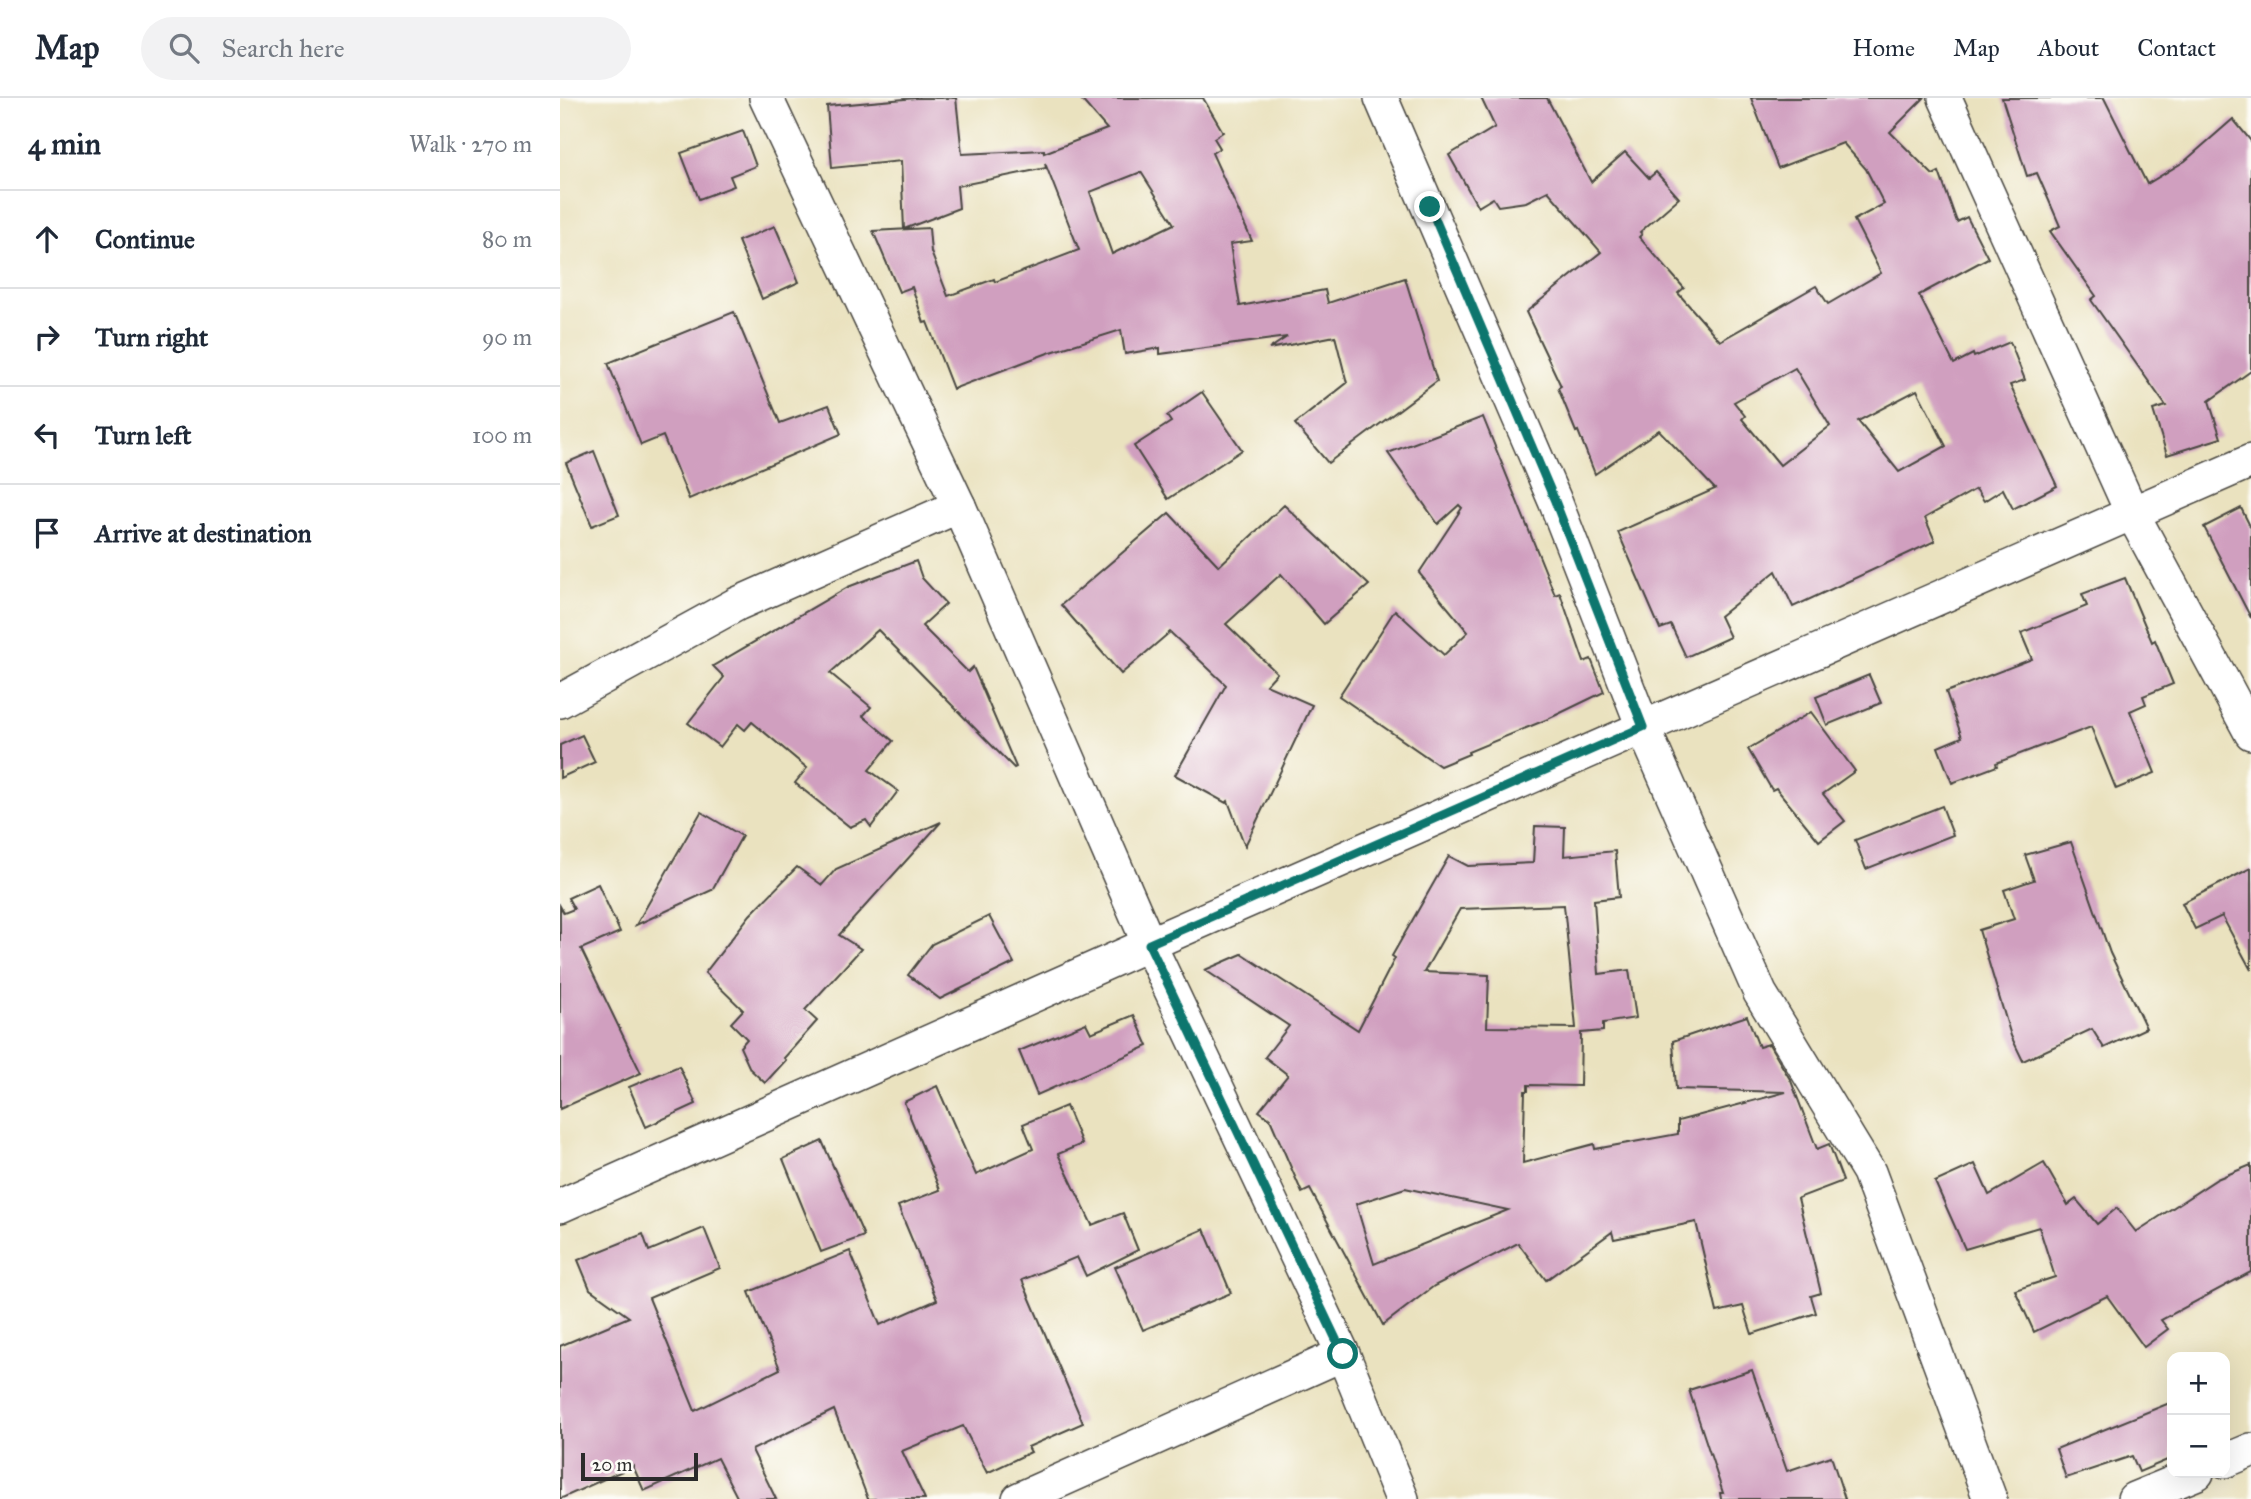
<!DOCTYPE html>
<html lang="en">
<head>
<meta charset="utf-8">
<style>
  :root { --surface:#fff; --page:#f2f2f3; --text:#1f2937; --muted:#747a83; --line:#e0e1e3 }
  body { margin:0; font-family:"IM FELL Great Primer",serif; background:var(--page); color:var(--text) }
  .controls { position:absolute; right:21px; bottom:21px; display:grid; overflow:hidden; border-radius:14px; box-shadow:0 7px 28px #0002 }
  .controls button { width:63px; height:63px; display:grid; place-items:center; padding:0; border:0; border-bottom:2px solid var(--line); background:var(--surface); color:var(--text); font:35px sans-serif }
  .scale { position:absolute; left:21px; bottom:18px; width:117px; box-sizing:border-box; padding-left:7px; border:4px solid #2b2b2b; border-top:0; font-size:19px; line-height:24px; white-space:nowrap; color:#2b2b2b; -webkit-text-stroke:5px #fdfcf7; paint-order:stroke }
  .stop { position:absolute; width:21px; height:21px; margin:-16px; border:5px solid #0f766e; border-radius:50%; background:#fff }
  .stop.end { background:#0f766e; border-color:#fff; box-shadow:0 2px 7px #0008 }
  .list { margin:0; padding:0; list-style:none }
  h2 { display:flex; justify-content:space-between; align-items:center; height:91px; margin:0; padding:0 28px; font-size:30px }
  h2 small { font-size:23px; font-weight:400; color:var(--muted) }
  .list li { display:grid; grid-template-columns:46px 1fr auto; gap:21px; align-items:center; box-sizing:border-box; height:98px; padding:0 28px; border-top:2px solid var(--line) }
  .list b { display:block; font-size:26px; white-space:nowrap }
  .list em { font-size:23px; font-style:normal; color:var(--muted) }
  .icon { flex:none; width:38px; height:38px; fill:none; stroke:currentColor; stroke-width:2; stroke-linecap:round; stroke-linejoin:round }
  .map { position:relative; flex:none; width:1691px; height:1401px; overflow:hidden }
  header { display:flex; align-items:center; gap:42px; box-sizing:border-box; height:98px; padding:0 35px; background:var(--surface); border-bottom:2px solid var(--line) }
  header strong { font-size:33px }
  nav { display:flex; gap:38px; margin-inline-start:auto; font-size:24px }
  .search { width:490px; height:63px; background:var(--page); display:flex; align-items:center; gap:18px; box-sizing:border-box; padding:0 24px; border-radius:38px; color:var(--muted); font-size:26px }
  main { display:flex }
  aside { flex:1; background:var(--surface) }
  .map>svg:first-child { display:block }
  .building { fill:#d09fbf; fill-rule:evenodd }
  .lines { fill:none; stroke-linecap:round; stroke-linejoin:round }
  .minor-casing { stroke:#484641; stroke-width:36 }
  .minor { stroke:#fff; stroke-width:33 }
  .route { stroke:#0f766e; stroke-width:9 }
</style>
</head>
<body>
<header>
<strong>Map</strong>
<div class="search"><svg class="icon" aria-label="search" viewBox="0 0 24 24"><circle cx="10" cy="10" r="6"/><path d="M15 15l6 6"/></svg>Search here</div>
<nav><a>Home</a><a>Map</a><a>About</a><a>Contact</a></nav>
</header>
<main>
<aside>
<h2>4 min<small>Walk · 270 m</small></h2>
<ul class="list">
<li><svg class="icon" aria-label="ahead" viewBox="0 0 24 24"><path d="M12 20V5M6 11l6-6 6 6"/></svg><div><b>Continue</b></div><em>80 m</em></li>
<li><svg class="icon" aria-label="right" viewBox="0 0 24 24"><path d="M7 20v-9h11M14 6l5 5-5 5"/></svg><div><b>Turn right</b></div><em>90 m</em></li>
<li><svg class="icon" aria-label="left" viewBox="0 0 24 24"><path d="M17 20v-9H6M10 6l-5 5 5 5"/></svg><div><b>Turn left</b></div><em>100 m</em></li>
<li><svg class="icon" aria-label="arrive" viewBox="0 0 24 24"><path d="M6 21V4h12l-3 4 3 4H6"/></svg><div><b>Arrive at destination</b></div></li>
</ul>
</aside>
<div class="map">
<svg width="1691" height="1401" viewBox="0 0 1691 1401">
  <rect width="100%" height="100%" fill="#fdfcf7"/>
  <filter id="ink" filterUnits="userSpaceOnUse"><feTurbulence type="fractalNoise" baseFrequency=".0143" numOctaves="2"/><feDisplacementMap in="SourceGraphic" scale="14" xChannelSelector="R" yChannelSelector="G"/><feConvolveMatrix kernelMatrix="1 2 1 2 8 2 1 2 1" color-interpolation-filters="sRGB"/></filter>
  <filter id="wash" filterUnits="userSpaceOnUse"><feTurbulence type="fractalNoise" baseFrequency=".00686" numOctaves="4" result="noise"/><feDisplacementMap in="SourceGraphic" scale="28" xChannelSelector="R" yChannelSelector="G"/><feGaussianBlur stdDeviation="1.57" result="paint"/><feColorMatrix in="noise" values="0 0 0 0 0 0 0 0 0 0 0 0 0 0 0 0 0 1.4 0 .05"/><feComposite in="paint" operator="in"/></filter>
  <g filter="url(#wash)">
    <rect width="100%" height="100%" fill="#eae2bf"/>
    <g id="blocks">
      <!-- building -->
      <g class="building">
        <path d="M 356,0 L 396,0 L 402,56 L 484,52 L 484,55 L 547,31 L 520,0 L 643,0 L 663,34 L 654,40 L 660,50 L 652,55 L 692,143 L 670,146 L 680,208 L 765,192 L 768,205 L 845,180 L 877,283 L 768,365 L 735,326 L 787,285 L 775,238 L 709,251 L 727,239 L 600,256 L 600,250 L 565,256 L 561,232 L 488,255 L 393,291 L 367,224 L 364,225 L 352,189 L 339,194 L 313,133 L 369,130 L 371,154 L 388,198 L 434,181 L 435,184 L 519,152 L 485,65 L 486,70 L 397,88 L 399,110 L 344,131 L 341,63 L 272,70 L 267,8 ZM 581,74 L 614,126 L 552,156 L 530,94 Z"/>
        <path d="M 921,0 L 987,0 L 1031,84 L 1065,54 L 1089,80 L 1096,74 L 1119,100 L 1080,134 L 1082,136 L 1079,139 L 1124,190 L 1118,195 L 1160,243 L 1256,188 L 1268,206 L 1321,175 L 1294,122 L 1324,106 L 1306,71 L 1283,45 L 1218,70 L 1191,0 L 1364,0 L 1330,34 L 1373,77 L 1379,74 L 1397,124 L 1407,119 L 1428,160 L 1359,197 L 1394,266 L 1413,256 L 1414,259 L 1450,244 L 1465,282 L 1450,287 L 1497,388 L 1453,411 L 1443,391 L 1424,403 L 1416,391 L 1365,420 L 1375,443 L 1233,509 L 1216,473 L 1160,518 L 1170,539 L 1126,559 L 1111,527 L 1100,531 L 1058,434 L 1155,391 L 1099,332 L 1035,376 L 1018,333 L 1016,334 L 998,290 L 1001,288 L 966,214 L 1041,154 L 988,93 L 966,104 L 938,108 L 933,100 L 918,109 L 889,57 L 935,29 ZM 1235,270 L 1270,328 L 1220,367 L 1182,321 L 1185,318 L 1174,304 ZM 1357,292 L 1386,348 L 1339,374 L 1298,323 Z"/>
        <polygon points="1442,0 1544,0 1587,86 1625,63 1673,21 1691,43 1691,273 1649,303 1661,340 1607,357 1593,312 1606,308 1531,202 1536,198 1490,133 1500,128 1477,75 1467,78"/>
        <polygon points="183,33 196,68 170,78 174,88 139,101 121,55"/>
        <polygon points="215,128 239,184 202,201 178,143"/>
        <polygon points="174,214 220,325 269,307 281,336 129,401 103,338 81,347 48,265"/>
        <polygon points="642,294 682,352 608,401 574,348 611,324 607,318"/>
        <polygon points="923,319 995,497 1000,495 1024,564 1031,561 1044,594 988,621 908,654 909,656 880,668 779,598 835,512 884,557 908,534 859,475 902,410 899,407 878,426 828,355"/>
        <polygon points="34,353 59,417 32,428 6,365"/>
        <polygon points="724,407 809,487 764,526 721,476 666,526 717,575 706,587 752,607 685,748 668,703 666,705 615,677 666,587 610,534 561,576 501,507 609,415 659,468"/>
        <polygon points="1681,410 1691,430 1691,520 1644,429"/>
        <polygon points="356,463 362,480 386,506 362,528 408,574 413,569 456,669 454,670 318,532 270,575 311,609 303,618 333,643 309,672 338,693 311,729 306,722 290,729 235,685 247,670 192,624 185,632 178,626 160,649 128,625 164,579 153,568 288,489"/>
        <polygon points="1565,480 1592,544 1595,542 1613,586 1583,598 1586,606 1570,613 1595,675 1556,691 1531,629 1436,665 1437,668 1392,685 1378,649 1402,639 1386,594 1472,561 1461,535 1527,508 1522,496"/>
        <polygon points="1309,577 1321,605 1267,627 1256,599"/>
        <polygon points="1251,614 1295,673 1263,696 1285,723 1259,743 1216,690 1212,692 1188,651"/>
        <polygon points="22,637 35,664 0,680 0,647"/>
        <polygon points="1382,708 1393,737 1306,771 1295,742"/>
        <polygon points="141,714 182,738 152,792 76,827"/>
        <polygon points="381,724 279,837 301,851 245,912 257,923 224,960 226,962 205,985 190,971 180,949 187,941 171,925 183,912 145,875 190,817 237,769 262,787 276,771"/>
        <path d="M 975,728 L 1005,729 L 1004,758 L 1055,753 L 1059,799 L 1034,802 L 1039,876 L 1069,872 L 1076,920 L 1043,925 L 1043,933 L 1021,935 L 1020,988 L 968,987 L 968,993 L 965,993 L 963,1065 L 1034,1046 L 1035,1051 L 1118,1036 L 1118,1023 L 1226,994 L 1116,991 L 1113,943 L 1187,918 L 1199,949 L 1209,946 L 1231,983 L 1257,1051 L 1269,1046 L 1283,1083 L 1238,1100 L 1261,1195 L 1251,1198 L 1256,1215 L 1192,1236 L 1183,1208 L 1157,1214 L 1136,1124 L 1054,1141 L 1052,1134 L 986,1182 L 958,1145 L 874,1188 L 823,1227 L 750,1091 L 742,1095 L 710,1021 L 699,1013 L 728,977 L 705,959 L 729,928 L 645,872 L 682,856 L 798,932 L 835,860 L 832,858 L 889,758 L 908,768 L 973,765 ZM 1004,807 L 1016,930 L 927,929 L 929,877 L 864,874 L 900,811 ZM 845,1090 L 948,1112 L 814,1166 L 796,1106 Z"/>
        <polygon points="1511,744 1550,855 1586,930 1544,950 1532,931 1463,963 1451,938 1419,832 1454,821 1444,792 1474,782 1465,757"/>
        <polygon points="1691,770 1691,872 1662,818 1635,831 1622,805"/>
        <polygon points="38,786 60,834 21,851 81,975 0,1011 0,808 4,815 14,811 8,800"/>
        <polygon points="429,818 454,865 380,901 348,877 372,846"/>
        <polygon points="574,917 588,948 477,997 459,953 526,925 531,935"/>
        <polygon points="119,968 136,1006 86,1029 69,989"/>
        <polygon points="377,988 416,1077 473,1051 463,1026 506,1008 522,1046 498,1056 532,1127 563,1115 578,1152 526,1178 517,1159 462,1182 523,1325 468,1349 471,1354 427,1375 403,1328 342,1353 365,1401 308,1401 274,1312 192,1352 216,1401 178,1401 157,1360 84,1393 73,1368 0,1401 0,1248 69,1219 30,1191 18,1162 83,1136 89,1153 144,1130 160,1170 89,1200 135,1313 220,1271 189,1194 290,1153 320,1227 377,1202 338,1108 380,1092 344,1004"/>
        <polygon points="262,1043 304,1138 261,1154 223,1061"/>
        <polygon points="1484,1065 1508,1107 1516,1101 1537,1126 1557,1110 1576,1134 1657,1081 1691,1067 1691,1174 1601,1222 1608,1231 1584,1249 1547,1198 1474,1234 1455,1192 1495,1179 1479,1129 1405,1151 1375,1084 1415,1066 1429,1097"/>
        <polygon points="644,1131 671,1195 583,1232 555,1169"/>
        <polygon points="1192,1272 1227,1373 1271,1358 1285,1401 1161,1401 1160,1395 1163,1395 1129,1292"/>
        <polygon points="1612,1304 1612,1360 1579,1374 1572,1358 1506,1380 1496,1351"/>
      </g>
    </g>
  </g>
  <g filter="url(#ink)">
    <use href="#blocks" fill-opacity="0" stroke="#484641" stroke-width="2"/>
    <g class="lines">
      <defs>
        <g id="minor">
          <polyline points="206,0 399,408 589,846 783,1256 842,1401"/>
          <polyline points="821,0 995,403 1083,629 1200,895 1309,1074 1430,1401"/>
          <polyline points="1385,0 1572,415 1691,635"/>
          <polyline points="0,603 177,506 399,408"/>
          <polyline points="0,1108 589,846 1691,363"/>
          <polyline points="1665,1363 1691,1352"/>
          <polyline points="459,1401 783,1256"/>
          <polyline points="1574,1401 1637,1375"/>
        </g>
      </defs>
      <!-- minor casing -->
      <use href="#minor" class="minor-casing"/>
      <!-- minor -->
      <use href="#minor" class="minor"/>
    </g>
  </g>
  <g class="lines" filter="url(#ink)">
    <!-- route -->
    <polyline class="route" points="783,1256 589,846 1083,629 995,403 870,109"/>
  </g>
</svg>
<div class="controls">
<button>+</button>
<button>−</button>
</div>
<div class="scale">20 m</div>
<div class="stop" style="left:783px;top:1256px"></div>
<div class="stop end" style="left:870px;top:109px"></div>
</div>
</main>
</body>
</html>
